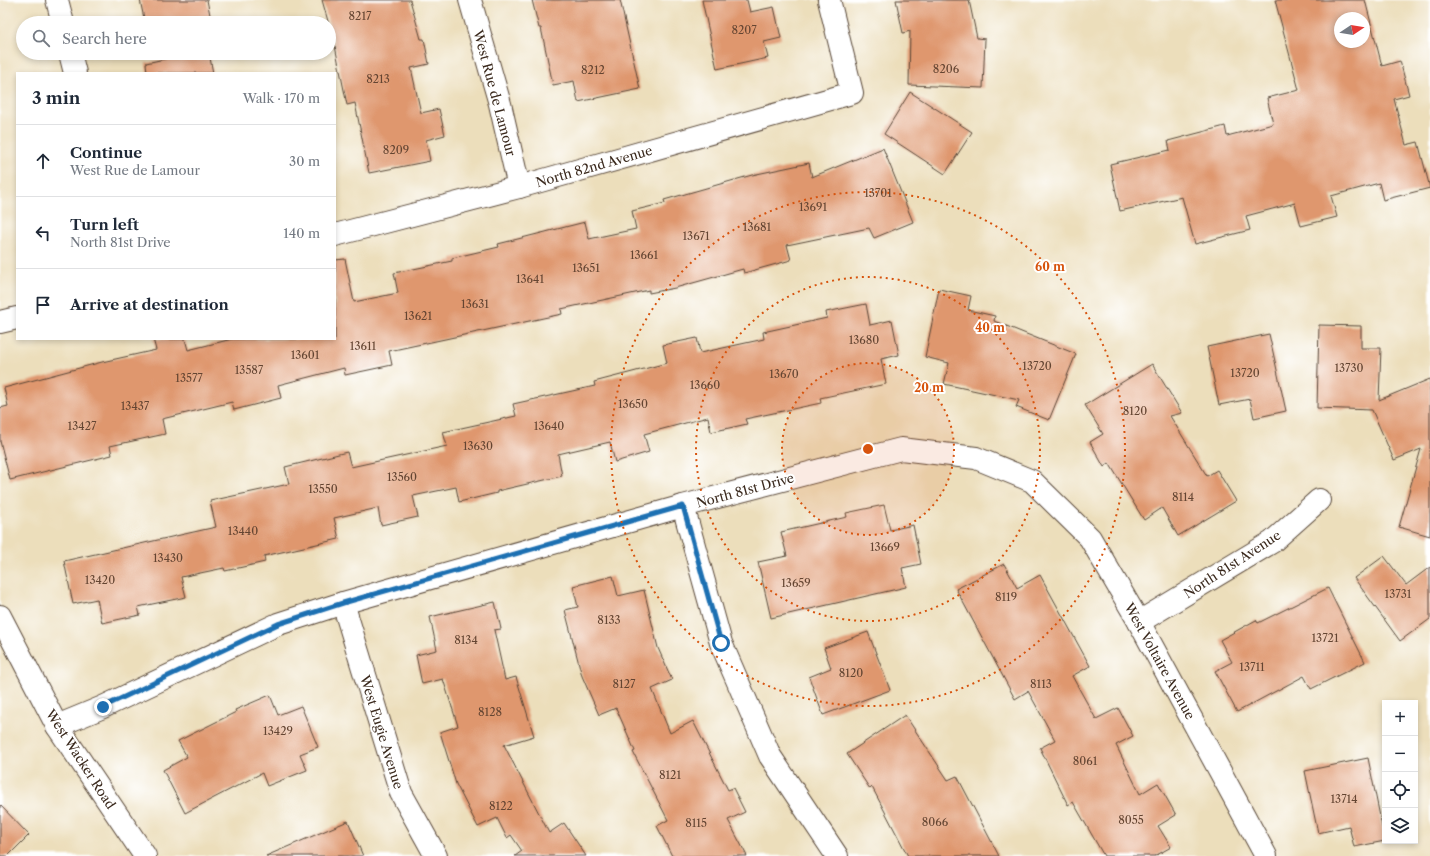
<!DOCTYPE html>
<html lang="en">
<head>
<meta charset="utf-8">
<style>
  :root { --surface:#fff; --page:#f2f2f3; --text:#1f2937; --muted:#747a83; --line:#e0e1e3 }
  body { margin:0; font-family:"Libre Caslon Text",serif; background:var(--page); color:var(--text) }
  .controls { position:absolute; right:12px; bottom:12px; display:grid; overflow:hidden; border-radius:0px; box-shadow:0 2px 6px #0003 }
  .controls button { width:36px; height:36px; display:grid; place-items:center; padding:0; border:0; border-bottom:1px solid var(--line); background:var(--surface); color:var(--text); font:20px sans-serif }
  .compass { position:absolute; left:1334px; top:12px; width:36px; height:36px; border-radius:50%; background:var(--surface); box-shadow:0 2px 6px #0003; rotate:78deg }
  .stop { position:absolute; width:12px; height:12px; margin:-9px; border:3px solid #1f6fb2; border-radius:50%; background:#fff }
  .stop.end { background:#1f6fb2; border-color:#fff; box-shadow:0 1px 4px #0008 }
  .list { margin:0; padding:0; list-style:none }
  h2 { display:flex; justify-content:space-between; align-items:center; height:52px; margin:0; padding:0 16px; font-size:17px }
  h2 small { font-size:13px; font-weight:400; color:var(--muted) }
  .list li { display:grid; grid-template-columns:26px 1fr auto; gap:12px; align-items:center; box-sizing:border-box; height:72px; padding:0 16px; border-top:1px solid var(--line) }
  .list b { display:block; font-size:15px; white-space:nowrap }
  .list p { margin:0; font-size:13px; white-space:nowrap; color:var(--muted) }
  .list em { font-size:13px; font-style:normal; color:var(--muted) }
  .icon { flex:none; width:22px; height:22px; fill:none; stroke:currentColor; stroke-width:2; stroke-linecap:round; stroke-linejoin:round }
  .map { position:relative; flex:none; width:1430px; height:856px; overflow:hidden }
  .search { position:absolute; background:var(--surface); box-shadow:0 2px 6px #0003; left:16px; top:16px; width:320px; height:44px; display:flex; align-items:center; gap:10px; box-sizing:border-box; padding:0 14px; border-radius:22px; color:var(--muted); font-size:15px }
  .panel { position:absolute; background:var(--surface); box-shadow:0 2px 6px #0003; left:16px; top:72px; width:320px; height:268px; border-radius:0px }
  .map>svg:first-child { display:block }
  .building { fill:#df976e; fill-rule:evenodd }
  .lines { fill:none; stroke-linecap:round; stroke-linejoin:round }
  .street-casing { stroke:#564536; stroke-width:24 }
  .street { stroke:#fff; stroke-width:22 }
  .route { stroke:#1f6fb2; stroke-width:5 }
  .ring { fill:none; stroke:#d7540e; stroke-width:2; stroke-dasharray:2 4 }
  .labels { text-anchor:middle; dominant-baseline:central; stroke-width:4; stroke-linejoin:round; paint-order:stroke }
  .number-label { font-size:11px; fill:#644532 }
  .street-label { font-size:13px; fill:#3b2a1e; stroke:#fff }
  .centre { fill:#d7540e; stroke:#fff; stroke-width:2 }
  .ring-label { font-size:12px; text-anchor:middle; font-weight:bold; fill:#d7540e; stroke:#fff; stroke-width:4; stroke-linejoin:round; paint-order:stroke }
</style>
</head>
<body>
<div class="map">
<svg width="1430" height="856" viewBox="0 0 1430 856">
  <rect width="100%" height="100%" fill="#fff"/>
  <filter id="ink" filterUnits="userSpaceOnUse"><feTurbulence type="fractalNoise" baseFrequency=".025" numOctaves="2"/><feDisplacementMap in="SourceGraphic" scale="8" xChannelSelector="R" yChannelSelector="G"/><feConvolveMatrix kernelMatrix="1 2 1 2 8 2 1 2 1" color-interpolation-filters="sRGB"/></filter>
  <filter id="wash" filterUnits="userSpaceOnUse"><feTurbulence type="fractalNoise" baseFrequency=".012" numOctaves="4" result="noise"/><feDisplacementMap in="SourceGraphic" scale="16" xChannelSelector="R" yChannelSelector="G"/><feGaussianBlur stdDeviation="0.9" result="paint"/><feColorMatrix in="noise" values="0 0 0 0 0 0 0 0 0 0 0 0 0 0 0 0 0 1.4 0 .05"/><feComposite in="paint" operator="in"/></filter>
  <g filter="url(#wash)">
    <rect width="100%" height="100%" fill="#ecdebb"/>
    <g id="blocks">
      <!-- building -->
      <g class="building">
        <polygon points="140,0 207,0 211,20 199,23 145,23"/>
        <polygon points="322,0 410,0 421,39 424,39 429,64 411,68 421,113 439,109 445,135 426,140 430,161 369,173 355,103 347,105 335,46"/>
        <polygon points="532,0 620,0 640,89 578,102 574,81 553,85 541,28 539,28"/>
        <polygon points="702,0 747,0 750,12 774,7 781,38 764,42 768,58 717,69"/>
        <polygon points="896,0 969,0 977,38 985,39 983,88 909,85 910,31 903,33"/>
        <path d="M 1275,0 L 1365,0 L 1382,66 L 1400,61 L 1409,95 L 1394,99 L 1406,145 L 1418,142 L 1430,188 L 1383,200 L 1379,183 L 1331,196 L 1337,217 L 1301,226 L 1295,203 L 1246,216 L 1250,230 L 1195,244 L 1182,197 L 1120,211 L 1110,164 L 1170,150 L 1168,141 L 1225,126 L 1227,136 L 1273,124 L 1267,98 L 1299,90 ZM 1340,18 L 1364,18 L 1364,42 L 1340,42 Z"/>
        <polygon points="192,53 209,53 213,73 147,73 146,63"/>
        <polygon points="910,92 972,132 945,174 884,134"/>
        <polygon points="883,148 913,222 874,238 869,228 787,245 791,260 744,273 743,269 675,288 649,293 649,290 561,309 562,314 389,351 392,365 345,375 344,368 278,385 281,398 234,410 232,402 162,419 165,434 110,446 112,455 10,480 0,441 0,408 8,406 4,388 102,362 156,350 153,339 185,339 188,350 232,339 335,339 335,260 345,259 354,302 398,293 394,273 452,261 452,258 499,247 498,244 585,222 589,239 636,229 632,211 665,203 664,200 752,175 809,163 812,177"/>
        <polygon points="939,289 971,296 968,310 995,316 994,321 1076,354 1049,420 1016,407 1019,400 944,384 949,363 925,357"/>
        <polygon points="866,304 870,325 892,320 899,355 881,359 886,384 820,398 821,403 745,419 747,424 711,432 708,417 644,434 649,452 615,462 610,442 558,454 562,476 497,491 497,493 459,502 456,487 413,496 418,517 381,525 378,508 334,518 339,539 264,556 265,562 225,571 224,568 181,577 186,597 138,607 140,615 102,623 97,599 73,604 64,561 216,527 210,501 289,484 285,467 347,452 351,467 447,446 443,432 516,416 513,404 595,386 594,382 667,363 663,345 697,338 700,353 764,339 763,332 827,318 826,312"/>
        <polygon points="1319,325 1361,326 1361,348 1381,348 1379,400 1430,379 1430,536 1399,527 1421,449 1394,460 1372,410 1317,408"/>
        <polygon points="1269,334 1286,411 1254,418 1250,399 1219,405 1207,347"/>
        <polygon points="1152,364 1182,413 1170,416 1207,476 1217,470 1236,501 1178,536 1162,508 1144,520 1109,463 1104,467 1090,442 1103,434 1085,405"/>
        <polygon points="884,505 890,530 913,525 921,564 902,568 906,587 771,618 758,562 787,556 781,532 847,517 846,513"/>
        <polygon points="1384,556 1406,585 1430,567 1430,619 1400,641 1354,578"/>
        <polygon points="1004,564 1017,588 1040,575 1090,666 1072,676 1096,719 1118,708 1133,736 1116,745 1140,794 1158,783 1176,815 1158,826 1171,847 1155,856 1104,856 1073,802 1068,805 1040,748 1055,740 1028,691 1015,699 956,589"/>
        <polygon points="613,576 618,596 644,590 658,648 672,680 652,689 670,733 693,721 728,790 733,788 745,812 728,820 747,856 672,856 657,826 668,820 633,752 635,751 616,708 599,715 582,676 565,610 578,607 573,586"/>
        <polygon points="1328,588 1365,662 1311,689 1304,676 1237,712 1215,671 1232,662 1220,640 1256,620 1258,623"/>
        <polygon points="495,602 501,629 494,630 505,680 516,677 534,736 504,745 549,833 564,823 586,856 515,856 522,851 511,835 507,838 497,818 478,827 456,784 440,732 458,726 443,679 422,684 416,655 437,650 430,617"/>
        <polygon points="868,632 890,690 823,715 809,677 831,668 824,648"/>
        <polygon points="270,695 278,715 301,706 318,747 300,754 307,770 267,786 262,773 185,813 163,770 187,757 178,741 236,712 235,710"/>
        <polygon points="905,715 948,780 957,776 999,856 908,856 872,787 870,789 847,754"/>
        <polygon points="1368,758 1385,841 1354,847 1349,826 1318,833 1305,771"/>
        <polygon points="0,805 29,835 8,856 0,856"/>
        <polygon points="348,821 363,856 266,856"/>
      </g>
    </g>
  </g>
  <g filter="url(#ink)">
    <use href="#blocks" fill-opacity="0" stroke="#564536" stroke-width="1"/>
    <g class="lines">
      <defs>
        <g id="street">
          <polyline points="57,0 63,23"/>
          <polyline points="470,0 500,104 519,187"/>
          <polyline points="70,53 75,73"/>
          <polyline points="335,235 519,187 852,93 829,0"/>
          <polyline points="0,322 17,318"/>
          <polyline points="683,506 721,643 770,756 837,856"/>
          <polyline points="343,603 401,793 436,856"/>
          <polyline points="0,616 57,726 145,856"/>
          <polyline points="1139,622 1272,542 1319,500"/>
          <polyline points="57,726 103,707 278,624 343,603 683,506 901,449 976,458 1032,481 1090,538 1139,622 1266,856"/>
        </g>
      </defs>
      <!-- street casing -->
      <use href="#street" class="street-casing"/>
      <!-- street -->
      <use href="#street" class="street"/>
    </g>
  </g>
  <g class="lines" filter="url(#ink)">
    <!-- route -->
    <polyline class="route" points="103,707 278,624 343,603 683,506 721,643"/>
  </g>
  <!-- distance rings -->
  <circle cx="868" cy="449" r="86" fill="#d7540e" fill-opacity=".12"/>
  <g class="ring">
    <circle cx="868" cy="449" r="86"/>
    <circle cx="868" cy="449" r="172"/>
    <circle cx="868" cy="449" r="257"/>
  </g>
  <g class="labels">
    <!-- number labels -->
    <g class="number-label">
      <text x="360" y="16">8217</text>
      <text x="744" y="30">8207</text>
      <text x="946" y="69">8206</text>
      <text x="593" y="70">8212</text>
      <text x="378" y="79">8213</text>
      <text x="396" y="150">8209</text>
      <text x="878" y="193">13701</text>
      <text x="813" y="207">13691</text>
      <text x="757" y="227">13681</text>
      <text x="696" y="236">13671</text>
      <text x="644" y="255">13661</text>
      <text x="586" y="268">13651</text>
      <text x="530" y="279">13641</text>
      <text x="475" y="304">13631</text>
      <text x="418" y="316">13621</text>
      <text x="864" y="340">13680</text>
      <text x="363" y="346">13611</text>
      <text x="305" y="355">13601</text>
      <text x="1037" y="366">13720</text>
      <text x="1349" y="368">13730</text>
      <text x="249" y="370">13587</text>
      <text x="1245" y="373">13720</text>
      <text x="784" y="374">13670</text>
      <text x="189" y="378">13577</text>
      <text x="705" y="385">13660</text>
      <text x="633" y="404">13650</text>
      <text x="135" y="406">13437</text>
      <text x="1135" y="411">8120</text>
      <text x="82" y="426">13427</text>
      <text x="549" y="426">13640</text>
      <text x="478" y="446">13630</text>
      <text x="402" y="477">13560</text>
      <text x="323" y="489">13550</text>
      <text x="1183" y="497">8114</text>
      <text x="243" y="531">13440</text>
      <text x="885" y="547">13669</text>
      <text x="168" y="558">13430</text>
      <text x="100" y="580">13420</text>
      <text x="796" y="583">13659</text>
      <text x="1398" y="594">13731</text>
      <text x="1006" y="597">8119</text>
      <text x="609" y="620">8133</text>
      <text x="1325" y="638">13721</text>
      <text x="466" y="640">8134</text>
      <text x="1252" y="667">13711</text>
      <text x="851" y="673">8120</text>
      <text x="624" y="684">8127</text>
      <text x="1041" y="684">8113</text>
      <text x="490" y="712">8128</text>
      <text x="278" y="731">13429</text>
      <text x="1085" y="761">8061</text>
      <text x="670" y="775">8121</text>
      <text x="1344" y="799">13714</text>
      <text x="501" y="806">8122</text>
      <text x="1131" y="820">8055</text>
      <text x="935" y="822">8066</text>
      <text x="696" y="823">8115</text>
    </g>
    <!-- street labels -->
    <g class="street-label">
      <text transform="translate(495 93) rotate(75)">West Rue de Lamour</text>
      <text transform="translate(594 166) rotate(-16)">North 82nd Avenue</text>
      <text transform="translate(745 490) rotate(-15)">North 81st Drive</text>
      <text transform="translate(1232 564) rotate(-33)">North 81st Avenue</text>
      <text transform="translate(1160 661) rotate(61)">West Voltaire Avenue</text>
      <text transform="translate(382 732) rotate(73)">West Eugie Avenue</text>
      <text transform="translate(81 759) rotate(57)">West Wacker Road</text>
    </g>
  </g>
  <circle cx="868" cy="449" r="6" class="centre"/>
  <g class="ring-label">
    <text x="1050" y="271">60 m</text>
    <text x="990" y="332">40 m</text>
    <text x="929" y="392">20 m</text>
  </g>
</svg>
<div class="controls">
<button>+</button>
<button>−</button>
<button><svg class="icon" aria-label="locate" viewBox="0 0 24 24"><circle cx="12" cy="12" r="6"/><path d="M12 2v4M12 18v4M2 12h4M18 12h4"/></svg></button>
<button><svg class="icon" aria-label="layers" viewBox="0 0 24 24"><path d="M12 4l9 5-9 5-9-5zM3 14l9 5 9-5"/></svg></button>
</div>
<svg class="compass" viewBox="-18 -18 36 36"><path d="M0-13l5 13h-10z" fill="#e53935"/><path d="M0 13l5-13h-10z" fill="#747a83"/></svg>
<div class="stop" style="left:721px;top:643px"></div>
<div class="stop end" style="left:103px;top:707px"></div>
<div class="search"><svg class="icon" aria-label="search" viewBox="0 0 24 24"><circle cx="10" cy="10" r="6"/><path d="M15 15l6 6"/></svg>Search here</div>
<section class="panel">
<h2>3 min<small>Walk · 170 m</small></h2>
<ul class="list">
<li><svg class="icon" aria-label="ahead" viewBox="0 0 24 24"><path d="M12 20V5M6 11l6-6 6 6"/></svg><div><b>Continue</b><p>West Rue de Lamour</p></div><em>30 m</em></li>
<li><svg class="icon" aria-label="left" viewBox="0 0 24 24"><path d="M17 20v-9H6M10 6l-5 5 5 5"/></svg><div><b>Turn left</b><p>North 81st Drive</p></div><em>140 m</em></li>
<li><svg class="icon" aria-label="arrive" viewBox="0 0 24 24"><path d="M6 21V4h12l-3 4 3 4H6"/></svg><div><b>Arrive at destination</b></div></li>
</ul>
</section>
</div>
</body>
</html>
